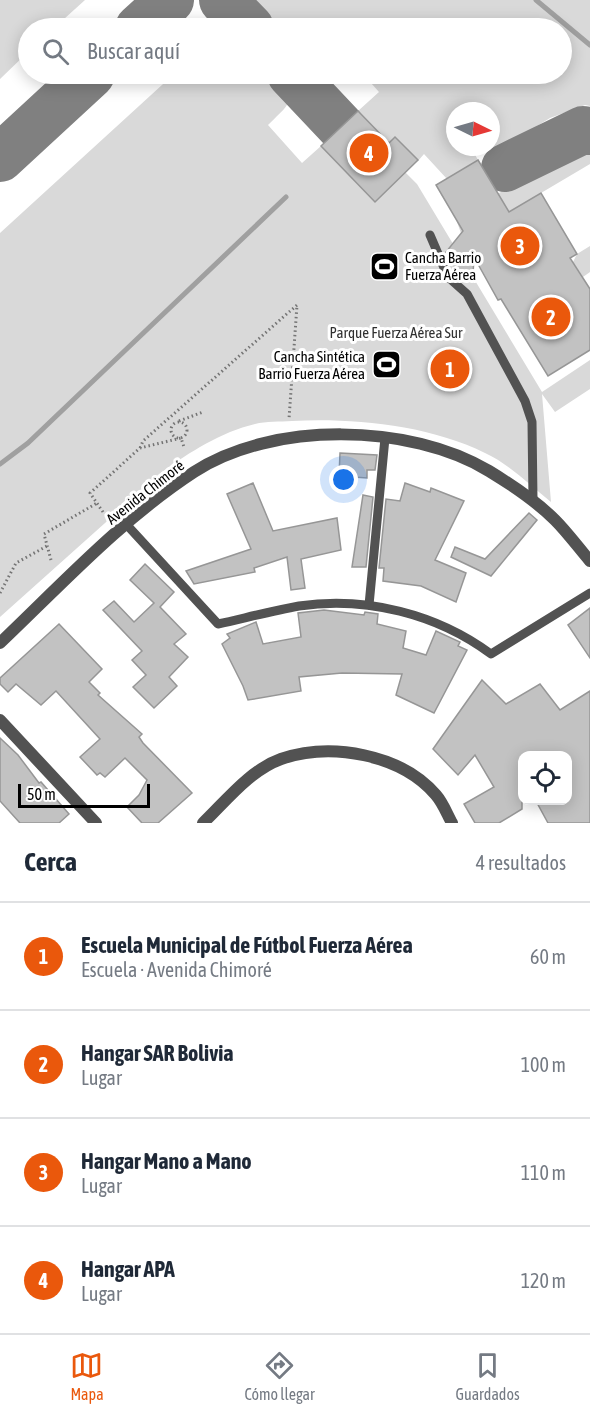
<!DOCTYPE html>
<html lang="es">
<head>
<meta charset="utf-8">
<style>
  :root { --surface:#fff; --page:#f2f2f3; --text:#1f2937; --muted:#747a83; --line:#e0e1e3; --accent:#ea580c }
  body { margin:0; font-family:"Asap Condensed",sans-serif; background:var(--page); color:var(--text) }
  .controls { position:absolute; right:18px; bottom:18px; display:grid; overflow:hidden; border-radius:12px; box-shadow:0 3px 15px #0003 }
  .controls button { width:54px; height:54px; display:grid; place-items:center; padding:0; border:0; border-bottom:2px solid var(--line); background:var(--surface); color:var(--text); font:30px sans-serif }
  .compass { position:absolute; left:446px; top:102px; width:54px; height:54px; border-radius:50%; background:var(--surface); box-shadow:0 3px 15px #0003; rotate:95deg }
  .scale { position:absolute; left:18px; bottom:15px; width:132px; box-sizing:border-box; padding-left:6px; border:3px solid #000; border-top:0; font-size:16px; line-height:21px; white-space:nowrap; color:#000; -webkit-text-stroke:4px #fff; paint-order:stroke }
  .you { position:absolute; left:344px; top:480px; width:21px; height:21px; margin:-15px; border:4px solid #fff; border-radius:50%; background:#1a73e8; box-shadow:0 0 0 9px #1a73e833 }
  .badge { display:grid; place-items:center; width:39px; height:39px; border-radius:50%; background:var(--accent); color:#fff; font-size:20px; font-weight:700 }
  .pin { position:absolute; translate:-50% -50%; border:3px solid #fff; box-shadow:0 2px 6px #0006 }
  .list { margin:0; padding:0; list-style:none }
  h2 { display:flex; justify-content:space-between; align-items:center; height:78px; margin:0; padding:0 24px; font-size:26px }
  h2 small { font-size:20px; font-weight:400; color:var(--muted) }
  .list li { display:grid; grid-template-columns:39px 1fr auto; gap:18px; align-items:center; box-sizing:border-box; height:108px; padding:0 24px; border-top:2px solid var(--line) }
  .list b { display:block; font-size:22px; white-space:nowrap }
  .list p { margin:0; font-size:20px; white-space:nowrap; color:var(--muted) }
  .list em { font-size:20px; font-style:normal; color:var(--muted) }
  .icon { flex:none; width:33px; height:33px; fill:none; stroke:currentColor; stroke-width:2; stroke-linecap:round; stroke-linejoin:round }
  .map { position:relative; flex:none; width:590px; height:823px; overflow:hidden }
  .search { position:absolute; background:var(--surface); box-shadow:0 3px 15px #0003; left:18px; right:18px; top:18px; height:66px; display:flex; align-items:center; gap:15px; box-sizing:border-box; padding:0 21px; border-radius:33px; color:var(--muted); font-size:22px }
  .sheet { height:510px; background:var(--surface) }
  nav { display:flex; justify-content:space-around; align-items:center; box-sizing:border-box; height:84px; border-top:2px solid var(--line); background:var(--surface); font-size:16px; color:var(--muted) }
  nav a { display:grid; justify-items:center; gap:3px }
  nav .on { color:var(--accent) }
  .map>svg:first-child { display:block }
  .green { fill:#d9d9d9 }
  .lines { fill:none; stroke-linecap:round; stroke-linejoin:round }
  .stream { stroke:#a0a0a0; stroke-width:5 }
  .taxiway { stroke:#808080; stroke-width:48 }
  .building { fill:#c2c2c2; stroke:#969696; stroke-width:1.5 }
  .path { stroke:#747474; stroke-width:3; stroke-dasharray:1.5 3; stroke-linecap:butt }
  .service { stroke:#525252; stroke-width:9 }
  .minor { stroke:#525252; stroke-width:12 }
  .labels { text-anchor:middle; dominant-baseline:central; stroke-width:6; stroke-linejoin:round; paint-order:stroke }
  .poi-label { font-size:15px; fill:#000; stroke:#fff; text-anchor:start }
  .park-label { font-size:15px; fill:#303030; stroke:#fff }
  .street-label { font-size:15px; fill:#000; stroke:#fff }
</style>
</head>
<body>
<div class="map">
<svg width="590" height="823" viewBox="0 0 590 823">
  <rect width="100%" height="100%" fill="#fff"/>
  <!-- green -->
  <g class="green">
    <polygon points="0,0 85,0 54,28 28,28 28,52 0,79"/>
    <polygon points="252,0 590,0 590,106 585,105 550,118 495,152 491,144 491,111 455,111 455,147 480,147 473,151 478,160 447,179 424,154 418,161 395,137 389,143 358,111 379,92 363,74 562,74 562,28 268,28 246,6"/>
    <path d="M 174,74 L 272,74 C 298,101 292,101 268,125 L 302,163 L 321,146 L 375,202 L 405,172 L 417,184 L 542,392 L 590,360 L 590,389 L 555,412 L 542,394 L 551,502 C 530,485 509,464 485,453 C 428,425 354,418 292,421 C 280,422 266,421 255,424 C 221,432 190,452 162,472 L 0,617 L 0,233 Z"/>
    <polygon points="590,140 590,164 463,239 456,219 514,184 511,178 577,142"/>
    <polygon points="590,246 590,272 583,277 573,262 577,254"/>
  </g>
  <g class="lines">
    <!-- stream -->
    <g class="stream">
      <polyline points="536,0 590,45"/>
      <polyline points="0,464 28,443 286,197"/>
    </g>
    <!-- taxiway -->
    <g class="taxiway">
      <polyline points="223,0 250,28"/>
      <polyline points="139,28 170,0"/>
      <polyline points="291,74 341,127"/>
      <polyline points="0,158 91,74"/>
      <polyline points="505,168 583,130 590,131"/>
    </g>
  </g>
  <!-- building -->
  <g class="building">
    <polygon points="358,111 389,143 395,137 418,160 375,202 321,146"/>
    <polygon points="478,160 509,212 541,193 577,254 570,258 590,289 590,350 548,376 501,299 498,300 474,257 473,274 462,281 446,252 463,231 436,185"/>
    <polygon points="340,453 377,455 375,470 367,470 367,478 339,476"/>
    <polygon points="253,483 273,531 337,518 341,550 301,559 305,588 291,590 287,557 254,568 255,572 194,584 186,571 251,549 227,494"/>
    <polygon points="405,483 430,492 431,488 464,501 435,560 466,573 456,602 421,586 383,581 384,568 379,568 386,499 400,501"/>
    <polygon points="363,495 373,497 366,567 352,567"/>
    <polygon points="529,513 537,520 491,576 451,557 455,547 485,559"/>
    <polygon points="145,564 174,592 160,607 186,634 174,644 188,657 169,677 177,686 154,708 133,687 146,675 132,660 142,651 103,610 114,601 134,622 154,603 130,580"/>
    <polygon points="590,608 590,658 568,625"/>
    <polygon points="324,610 364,615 365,612 378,614 377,624 406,631 403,648 426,655 436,631 460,642 458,646 467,650 434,713 396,695 402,674 342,673 299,677 301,691 248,700 243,686 222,644 230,638 227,634 256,622 263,644 301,637 298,613"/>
    <polygon points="59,624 102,669 89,682 100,693 98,695 142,734 139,737 143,743 192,793 158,823 142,823 127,807 139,795 147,780 125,758 105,777 100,773 97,775 80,757 100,739 56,691 41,705 16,684 8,692 0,684 0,678"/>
    <polygon points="482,680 506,704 540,684 560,710 590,691 590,823 548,823 536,801 567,801 567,756 522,756 522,809 499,823 475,823 464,804 494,787 475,755 458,775 433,749"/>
    <polygon points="0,738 18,755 39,783 41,782 69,814 59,823 20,823 0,801"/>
  </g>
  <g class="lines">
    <!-- path -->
    <g class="path">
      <polyline points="179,421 203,412"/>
      <circle cx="179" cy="430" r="8"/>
      <polyline points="140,448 143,441 297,305 289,419"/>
      <polyline points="103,512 90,493 140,448 181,438 184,447"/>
      <polyline points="51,560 44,534 97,503"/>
      <polyline points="0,593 16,563 47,546"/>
    </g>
    <!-- service -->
    <g class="service">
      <polyline points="430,235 448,277 467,294 525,401 532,422 533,500"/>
      <path d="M 126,524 L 218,624 C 245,618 272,611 299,606 C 366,596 437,614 491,654 L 590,593"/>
      <polyline points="369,605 385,438"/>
    </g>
    <!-- minor -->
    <g class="minor">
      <path d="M 0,643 C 62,584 122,519 194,472 C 272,421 410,423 489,471 C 512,485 536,501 555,520 C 567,532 578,547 590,561"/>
      <polyline points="0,720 96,823"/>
      <path d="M 203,823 C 226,801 250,770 281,759 C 331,742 401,754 436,795 C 443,803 447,814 452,823"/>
    </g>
  </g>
  <!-- icons -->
  <defs>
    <symbol id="stadium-square" viewBox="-11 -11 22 22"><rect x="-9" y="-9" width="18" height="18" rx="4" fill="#000" stroke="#fff"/><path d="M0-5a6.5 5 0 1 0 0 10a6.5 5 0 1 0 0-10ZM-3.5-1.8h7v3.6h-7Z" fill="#fff"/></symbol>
  </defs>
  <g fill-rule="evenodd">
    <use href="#stadium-square" x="368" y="250" width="33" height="33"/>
    <use href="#stadium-square" x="370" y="348" width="33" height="33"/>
  </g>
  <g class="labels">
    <!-- poi labels -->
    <g class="poi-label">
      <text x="405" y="257">Cancha Barrio<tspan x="405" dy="17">Fuerza Aérea</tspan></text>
      <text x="365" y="356" text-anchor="end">Cancha Sintética<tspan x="365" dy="17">Barrio Fuerza Aérea</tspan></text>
    </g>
    <!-- park labels -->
    <g class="park-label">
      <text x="396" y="332">Parque Fuerza Aérea Sur</text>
    </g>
    <!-- street labels -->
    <g class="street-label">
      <text transform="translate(145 492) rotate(-38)">Avenida Chimoré</text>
    </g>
  </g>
</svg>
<div class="controls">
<button><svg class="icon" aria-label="locate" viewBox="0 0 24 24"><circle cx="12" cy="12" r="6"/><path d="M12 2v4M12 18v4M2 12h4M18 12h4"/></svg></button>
</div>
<svg class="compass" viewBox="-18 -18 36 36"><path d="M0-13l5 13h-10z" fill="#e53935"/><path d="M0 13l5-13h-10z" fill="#747a83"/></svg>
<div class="scale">50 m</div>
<div class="you"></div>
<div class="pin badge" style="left:450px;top:369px">1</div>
<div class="pin badge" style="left:551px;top:317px">2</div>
<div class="pin badge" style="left:520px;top:246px">3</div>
<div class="pin badge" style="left:369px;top:153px">4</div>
<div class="search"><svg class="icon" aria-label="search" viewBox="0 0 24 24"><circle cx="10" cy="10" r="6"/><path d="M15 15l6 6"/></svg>Buscar aquí</div>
</div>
<section class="sheet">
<h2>Cerca<small>4 resultados</small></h2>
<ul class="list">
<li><span class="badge">1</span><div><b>Escuela Municipal de Fútbol Fuerza Aérea</b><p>Escuela · Avenida Chimoré</p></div><em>60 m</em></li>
<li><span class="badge">2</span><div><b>Hangar SAR Bolivia</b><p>Lugar</p></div><em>100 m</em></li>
<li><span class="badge">3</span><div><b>Hangar Mano a Mano</b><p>Lugar</p></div><em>110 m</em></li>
<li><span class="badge">4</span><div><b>Hangar APA</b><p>Lugar</p></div><em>120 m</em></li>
</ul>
</section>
<nav>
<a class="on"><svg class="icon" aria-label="map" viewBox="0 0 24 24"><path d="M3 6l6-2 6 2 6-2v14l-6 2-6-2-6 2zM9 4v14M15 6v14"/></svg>Mapa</a>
<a><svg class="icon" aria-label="directions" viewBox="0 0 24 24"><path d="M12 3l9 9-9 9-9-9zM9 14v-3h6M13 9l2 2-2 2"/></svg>Cómo llegar</a>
<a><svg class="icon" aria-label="saved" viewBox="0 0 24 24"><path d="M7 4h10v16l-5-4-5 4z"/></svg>Guardados</a>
</nav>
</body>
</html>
